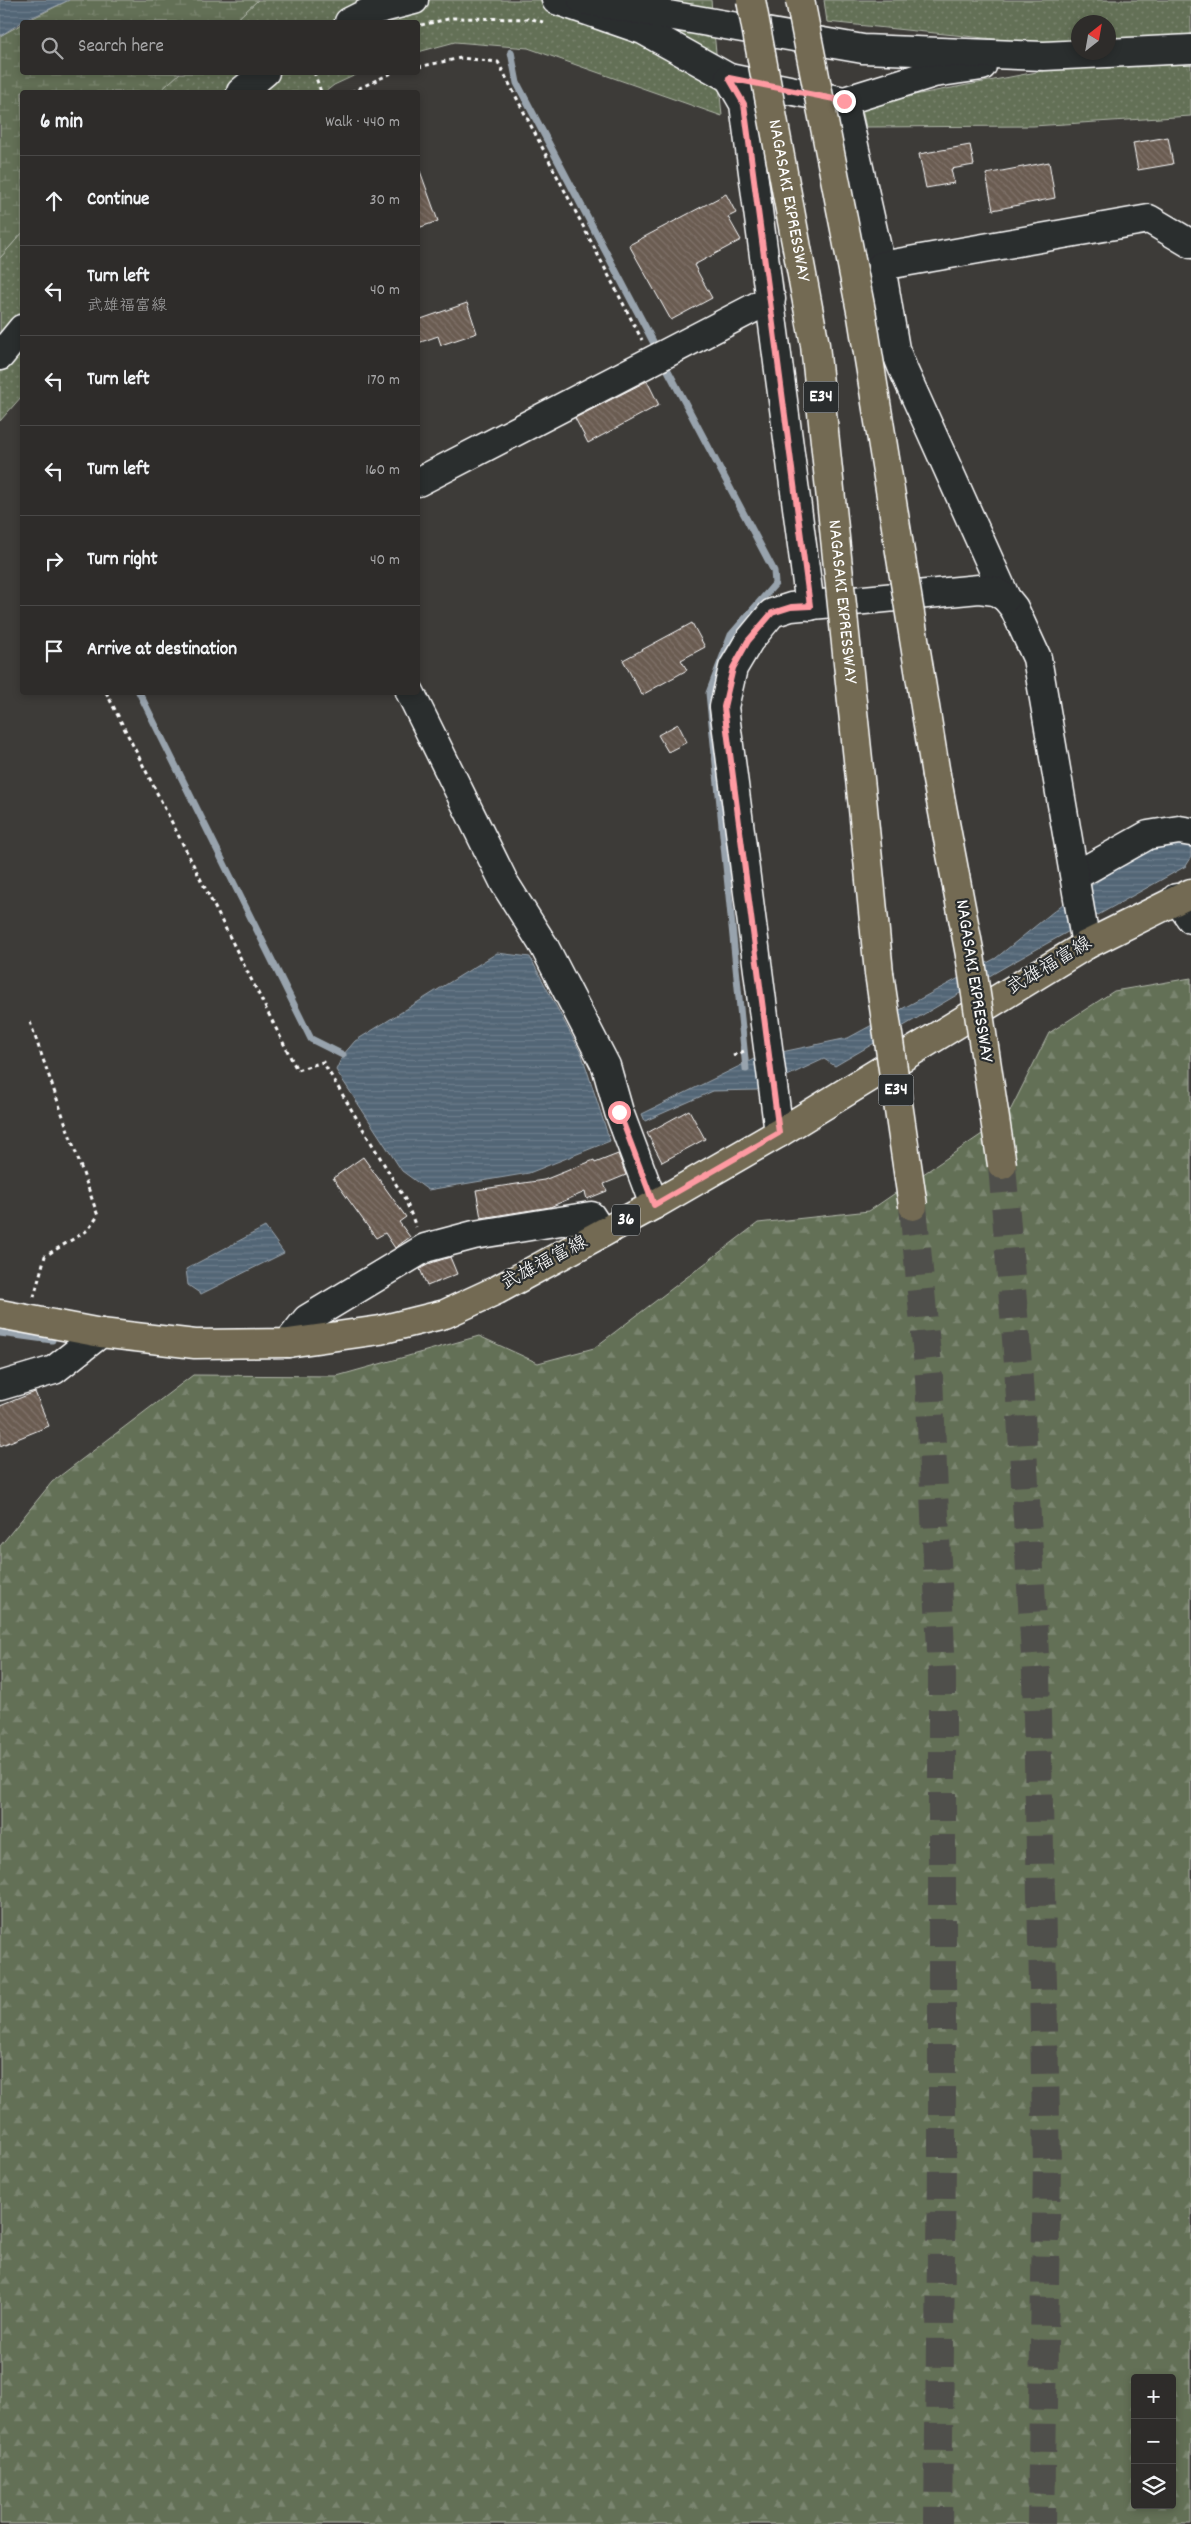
<!DOCTYPE html>
<html lang="en">
<head>
<meta charset="utf-8">
<style>
  :root { --surface:#2e2c2a; --page:#363432; --text:#f1f3f6; --muted:#a7a7a8; --line:#494847 }
  body { margin:0; font-family:Dekko,"Klee One",sans-serif; background:var(--page); color:var(--text) }
  .controls { position:absolute; right:15px; bottom:15px; display:grid; overflow:hidden; border-radius:5px; box-shadow:0 2px 8px #0003 }
  .controls button { width:45px; height:45px; display:grid; place-items:center; padding:0; border:0; border-bottom:1px solid var(--line); background:var(--surface); color:var(--text); font:25px sans-serif }
  .compass { position:absolute; left:1071px; top:15px; width:45px; height:45px; border-radius:50%; background:var(--surface); box-shadow:0 2px 8px #0003; rotate:31deg }
  .stop { position:absolute; width:15px; height:15px; margin:-11px; border:4px solid #ff9aa2; border-radius:50%; background:#fff }
  .stop.end { background:#ff9aa2; border-color:#fff; box-shadow:0 1px 5px #0008 }
  .list { margin:0; padding:0; list-style:none }
  h2 { display:flex; justify-content:space-between; align-items:center; height:65px; margin:0; padding:0 20px; font-size:21px }
  h2 small { font-size:16px; font-weight:400; color:var(--muted) }
  .list li { display:grid; grid-template-columns:32px 1fr auto; gap:15px; align-items:center; box-sizing:border-box; height:90px; padding:0 20px; border-top:1px solid var(--line) }
  .list b { display:block; font-size:19px; white-space:nowrap }
  .list p { margin:0; font-size:16px; white-space:nowrap; color:var(--muted) }
  .list em { font-size:16px; font-style:normal; color:var(--muted) }
  .icon { flex:none; width:28px; height:28px; fill:none; stroke:currentColor; stroke-width:2; stroke-linecap:round; stroke-linejoin:round }
  .map { position:relative; flex:none; width:1191px; height:2524px; overflow:hidden }
  .search { position:absolute; background:var(--surface); box-shadow:0 2px 8px #0003; left:20px; top:20px; width:400px; height:55px; display:flex; align-items:center; gap:12px; box-sizing:border-box; padding:0 18px; border-radius:5px; color:var(--muted); font-size:19px }
  .panel { position:absolute; background:var(--surface); box-shadow:0 2px 8px #0003; left:20px; top:90px; width:400px; height:605px; border-radius:5px }
  .map>svg:first-child { display:block }
  .grass { fill:url(#grass-dots); stroke:#b1b7aa; fill-rule:evenodd }
  .forest { fill:url(#forest-firs); stroke:#b1b7aa; fill-rule:evenodd }
  .wetland { fill:url(#wetland-marsh); stroke:#b1b7aa }
  .water { fill:url(#water-rules); stroke:#98a3ad }
  .lines { fill:none; stroke-linecap:round; stroke-linejoin:round }
  .stream { stroke:#98a3ad; stroke-width:7 }
  .building { fill:url(#building-back-hatch); stroke:#fff }
  .highway-tunnel { stroke:#504f4c; stroke-width:28; stroke-dasharray:28 14; stroke-linecap:butt }
  .minor-casing { stroke:#fff; stroke-width:31 }
  .major-casing { stroke:#fff; stroke-width:31 }
  .highway-casing { stroke:#fff; stroke-width:31 }
  .path { stroke:#fff; stroke-width:3; stroke-dasharray:4 4; stroke-linecap:butt }
  .minor { stroke:#2a2d2e; stroke-width:28 }
  .major { stroke:#736b52; stroke-width:28 }
  .highway { stroke:#736b52; stroke-width:28 }
  .highway-bridge-casing { stroke:#fff; stroke-width:31; stroke-linecap:butt }
  .highway-bridge { stroke:#736b52; stroke-width:28 }
  .route { stroke:#ff9aa2; stroke-width:6 }
  .labels { text-anchor:middle; dominant-baseline:central; stroke-width:4.5; stroke-linejoin:round; paint-order:stroke }
  .shield { fill:#2a2d2e; stroke:#bfc0c0; stroke-width:1 }
  .shield-label { font-size:18px; font-weight:bold; fill:#fff }
  .street-label { font-size:19px; fill:#fff; stroke:#2a2d2e }
</style>
</head>
<body>
<div class="map">
<svg width="1191" height="2524" viewBox="0 0 1191 2524">
  <defs>
    <pattern id="grass-dots" width="8" height="8" patternUnits="userSpaceOnUse" patternTransform="scale(1.25)"><rect width="8" height="8" fill="#636f56"/><path d="M2 2h.1M6 6h.1" fill="none" stroke="#7a856f" stroke-width="1.8" stroke-linecap="round"/></pattern>
    <pattern id="forest-firs" width="22" height="20" patternUnits="userSpaceOnUse" patternTransform="scale(1.25)"><rect width="22" height="20" fill="#636f56"/><path d="M5 1l3.5 6h-7zM16 11l3.5 6h-7z" fill="#7a856f"/></pattern>
    <pattern id="wetland-marsh" width="20" height="14" patternUnits="userSpaceOnUse" patternTransform="scale(1.25)"><rect width="20" height="14" fill="#636f56"/><path d="M1 5h8M5 5V1M11 12h8M15 12V8" fill="none" stroke="#7a856f"/></pattern>
    <pattern id="water-rules" width="6" height="5" patternUnits="userSpaceOnUse" patternTransform="scale(1.25)"><rect width="6" height="5" fill="#536676"/><path d="M0 2.5h6" fill="none" stroke="#6d7d8b"/></pattern>
    <pattern id="building-back-hatch" width="6" height="6" patternUnits="userSpaceOnUse" patternTransform="scale(1.25)"><rect width="6" height="6" fill="#6a5b51"/><path d="M-1 5l2 2M0 0l6 6M5-1l2 2" fill="none" stroke="#80746b"/></pattern>
  </defs>
  <rect width="100%" height="100%" fill="#3d3b38"/>
  <filter id="ink" filterUnits="userSpaceOnUse"><feTurbulence type="fractalNoise" baseFrequency=".02" numOctaves="2"/><feDisplacementMap in="SourceGraphic" scale="10" xChannelSelector="R" yChannelSelector="G"/><feConvolveMatrix kernelMatrix="1 2 1 2 8 2 1 2 1" color-interpolation-filters="sRGB"/></filter>
  <g filter="url(#ink)">
    <!-- grass -->
    <g class="grass">
      <polygon points="258,0 711,0 722,116 528,48 455,42 418,52 418,22 234,22"/>
      <path d="M 824,0 L 1191,0 L 1191,116 L 1033,126 L 866,127 L 861,105 L 1058,68 L 1053,45 L 827,22 ZM 1078,22 L 1108,22 L 1108,52 L 1078,52 Z"/>
      <polygon points="180,73 360,73 334,85 325,92 159,92"/>
      <polygon points="22,233 22,396 0,421 0,258"/>
    </g>
    <!-- forest -->
    <path class="forest" d="M 1191,978 L 1191,2524 L 0,2524 L 0,1546 L 52,1482 L 193,1375 L 337,1376 L 479,1336 L 538,1363 L 594,1348 L 758,1223 L 869,1211 L 1007,1117 L 1049,1033 L 1114,991 ZM 1135,2378 L 1172,2378 L 1172,2505 L 1135,2505 Z"/>
    <!-- wetland -->
    <g class="wetland">
      <polygon points="69,0 258,0 234,22 25,22"/>
      <polygon points="22,24 22,72 180,73 159,92 22,92 22,233 0,258 0,36"/>
    </g>
    <!-- water -->
    <g class="water">
      <polygon points="0,0 69,0 22,22 0,36"/>
      <polygon points="1177,840 1191,843 1191,858 1186,866 1003,968 835,1066 824,1059 757,1090 713,1091 645,1121 642,1114 758,1057 848,1038 996,958 1064,903 1145,851"/>
      <polygon points="497,953 530,957 582,1055 610,1141 529,1173 428,1190 402,1171 336,1070 343,1055 355,1041"/>
      <polygon points="265,1227 284,1253 201,1294 188,1285 186,1269"/>
    </g>
    <g class="lines">
      <!-- stream -->
      <g class="stream">
        <polyline points="511,52 517,83 658,351"/>
        <polyline points="663,361 774,571 775,584 731,635 709,693 746,1069"/>
        <polyline points="139,692 311,1039 343,1055"/>
        <polyline points="0,1333 52,1340"/>
      </g>
    </g>
    <!-- building -->
    <g class="building">
      <polygon points="1168,137 1173,164 1138,170 1133,143"/>
      <polygon points="970,145 974,165 951,169 954,183 926,188 919,154"/>
      <polygon points="1049,162 1055,198 993,210 986,174"/>
      <polygon points="418,171 420,171 438,221 418,228"/>
      <polygon points="726,194 736,213 728,217 741,240 694,265 712,298 671,320 629,245"/>
      <polygon points="467,303 477,333 441,345 438,336 418,343 418,320"/>
      <polygon points="647,381 659,405 588,443 575,418"/>
      <polygon points="692,623 705,647 681,660 687,670 642,695 623,660"/>
      <polygon points="678,724 687,742 668,752 658,735"/>
      <polygon points="689,1110 705,1139 662,1162 647,1133"/>
      <polygon points="618,1154 626,1175 604,1184 607,1191 587,1199 585,1192 550,1207 481,1218 476,1190 544,1180 594,1160 595,1163"/>
      <polygon points="363,1157 406,1217 399,1222 410,1237 395,1248 385,1233 376,1238 333,1178"/>
      <polygon points="450,1257 457,1274 427,1286 420,1269 431,1263"/>
      <polygon points="35,1392 49,1426 0,1446 0,1406"/>
    </g>
    <g class="lines">
      <!-- highway-tunnel -->
      <g class="highway-tunnel">
        <polyline points="1002,1165 1018,1364 1036,1672 1047,2163 1041,2524"/>
        <polyline points="913,1206 929,1377 942,1675 942,2164 938,2524"/>
      </g>
      <defs>
        <g id="minor">
          <polyline points="556,0 643,30 729,78 844,101 934,73 982,66"/>
          <polyline points="582,0 863,49 1044,56 1191,49"/>
          <polyline points="349,22 371,11 414,0"/>
          <polyline points="729,78 744,104 810,606"/>
          <polyline points="241,92 265,72"/>
          <polyline points="844,101 881,266"/>
          <polyline points="0,356 22,329"/>
          <polyline points="418,482 771,299"/>
          <polyline points="410,692 505,884 544,946 606,1066 619,1112 654,1205"/>
          <polyline points="1075,876 1148,835 1179,830 1191,832"/>
          <polyline points="1176,898 1191,919"/>
          <polyline points="1086,945 1037,658 1014,608 1006,598 903,369 895,349 881,266 1149,219 1191,244"/>
          <polyline points="779,1133 724,707 733,668 749,641 772,613 791,607 979,589 995,591 1006,598"/>
          <polyline points="288,1343 307,1319 425,1248 474,1235 591,1216 602,1233"/>
          <polyline points="0,1386 54,1370 101,1333"/>
        </g>
        <polyline id="major" points="0,1314 101,1333 195,1344 288,1343 380,1330 445,1314 497,1290 654,1205 779,1133 1086,945 1191,893"/>
        <g id="highway">
          <polyline points="936,775 970,955"/>
          <polyline points="862,798 879,973"/>
        </g>
      </defs>
      <!-- minor casing -->
      <use href="#minor" class="minor-casing"/>
      <!-- major casing -->
      <use href="#major" class="major-casing"/>
      <!-- highway casing -->
      <use href="#highway" class="highway-casing"/>
      <!-- path -->
      <g class="path">
        <polyline points="421,25 453,18 532,19 543,22"/>
        <polyline points="418,67 461,58 498,62 642,340"/>
        <polyline points="314,72 321,92"/>
        <polyline points="351,92 394,72"/>
        <polyline points="106,692 297,1070 323,1062 406,1201 416,1227"/>
        <polyline points="30,1022 98,1216 88,1230 45,1256 34,1297"/>
        <polyline points="733,1056 744,1051"/>
      </g>
      <!-- minor -->
      <use href="#minor" class="minor"/>
      <!-- major -->
      <use href="#major" class="major"/>
      <!-- highway -->
      <use href="#highway" class="highway"/>
      <defs>
        <g id="highway-bridge">
          <path id="s1" d="M 751,0 L 815,345 L 862,798"/>
          <polyline points="800,0 862,316 936,775"/>
          <polyline points="970,955 1002,1165"/>
          <polyline points="879,973 913,1206"/>
        </g>
      </defs>
      <!-- highway-bridge casing -->
      <use href="#highway-bridge" class="highway-bridge-casing"/>
      <!-- highway-bridge -->
      <use href="#highway-bridge" class="highway-bridge"/>
    </g>
  </g>
  <g class="lines" filter="url(#ink)">
    <!-- route -->
    <polyline class="route" points="619,1112 654,1205 779,1133 724,707 733,668 748,641 772,613 791,607 810,606 744,104 729,78 844,101"/>
  </g>
  <g class="labels">
    <!-- shield labels -->
    <g class="shield">
      <rect x="803.5" y="381.5" width="35" height="31" rx="4"/>
      <rect x="878.5" y="1074.5" width="35" height="31" rx="4"/>
      <rect x="612" y="1204.5" width="28" height="31" rx="4"/>
    </g>
    <g class="shield-label">
      <text x="821" y="397">E34</text>
      <text x="896" y="1090">E34</text>
      <text x="626" y="1220">36</text>
    </g>
    <!-- street labels -->
    <g class="street-label">
      <text stroke="none"><textPath href="#s1" startOffset="204">NAGASAKI EXPRESSWAY</textPath></text>
      <text stroke="none"><textPath href="#s1" startOffset="609">NAGASAKI EXPRESSWAY</textPath></text>
      <text transform="translate(1050 967) rotate(-31)">武雄福富線</text>
      <text transform="translate(973 981) rotate(81)">NAGASAKI EXPRESSWAY</text>
      <text transform="translate(545 1264) rotate(-28)">武雄福富線</text>
    </g>
  </g>
</svg>
<div class="controls">
<button>+</button>
<button>−</button>
<button><svg class="icon" aria-label="layers" viewBox="0 0 24 24"><path d="M12 4l9 5-9 5-9-5zM3 14l9 5 9-5"/></svg></button>
</div>
<svg class="compass" viewBox="-18 -18 36 36"><path d="M0-13l5 13h-10z" fill="#e53935"/><path d="M0 13l5-13h-10z" fill="#a7a7a8"/></svg>
<div class="stop" style="left:619px;top:1112px"></div>
<div class="stop end" style="left:844px;top:101px"></div>
<div class="search"><svg class="icon" aria-label="search" viewBox="0 0 24 24"><circle cx="10" cy="10" r="6"/><path d="M15 15l6 6"/></svg>Search here</div>
<section class="panel">
<h2>6 min<small>Walk · 440 m</small></h2>
<ul class="list">
<li><svg class="icon" aria-label="ahead" viewBox="0 0 24 24"><path d="M12 20V5M6 11l6-6 6 6"/></svg><div><b>Continue</b></div><em>30 m</em></li>
<li><svg class="icon" aria-label="left" viewBox="0 0 24 24"><path d="M17 20v-9H6M10 6l-5 5 5 5"/></svg><div><b>Turn left</b><p>武雄福富線</p></div><em>40 m</em></li>
<li><svg class="icon" aria-label="left" viewBox="0 0 24 24"><path d="M17 20v-9H6M10 6l-5 5 5 5"/></svg><div><b>Turn left</b></div><em>170 m</em></li>
<li><svg class="icon" aria-label="left" viewBox="0 0 24 24"><path d="M17 20v-9H6M10 6l-5 5 5 5"/></svg><div><b>Turn left</b></div><em>160 m</em></li>
<li><svg class="icon" aria-label="right" viewBox="0 0 24 24"><path d="M7 20v-9h11M14 6l5 5-5 5"/></svg><div><b>Turn right</b></div><em>40 m</em></li>
<li><svg class="icon" aria-label="arrive" viewBox="0 0 24 24"><path d="M6 21V4h12l-3 4 3 4H6"/></svg><div><b>Arrive at destination</b></div></li>
</ul>
</section>
</div>
</body>
</html>
